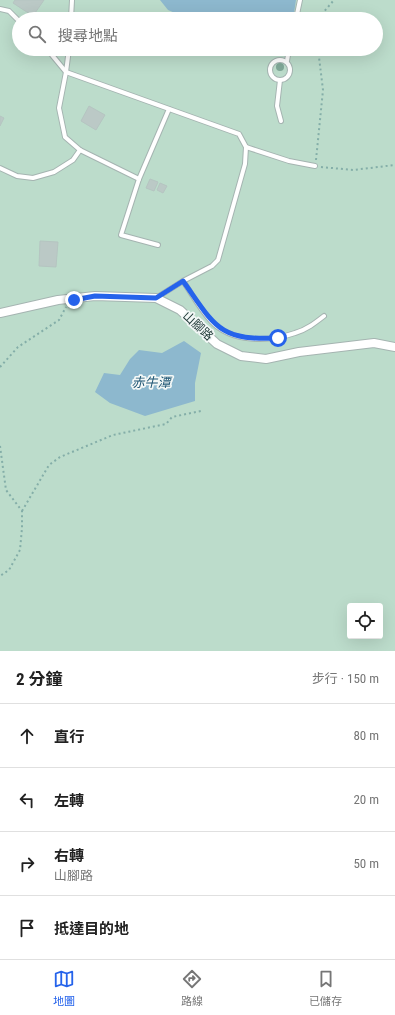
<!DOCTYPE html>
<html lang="zh-TW">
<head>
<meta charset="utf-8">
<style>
  :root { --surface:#fff; --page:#f6f6f6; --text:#222; --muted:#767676; --line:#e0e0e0; --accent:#2563eb }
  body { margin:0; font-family:"Roboto Condensed","Noto Sans TC",sans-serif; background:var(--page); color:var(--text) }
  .controls { position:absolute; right:12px; bottom:12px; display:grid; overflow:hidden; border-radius:4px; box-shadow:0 4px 16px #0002 }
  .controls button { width:36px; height:36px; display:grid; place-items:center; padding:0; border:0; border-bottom:1px solid var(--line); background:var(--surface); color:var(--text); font:20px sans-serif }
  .stop { position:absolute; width:12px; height:12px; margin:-9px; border:3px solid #2563eb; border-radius:50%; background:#fff }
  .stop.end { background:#2563eb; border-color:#fff; box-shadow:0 1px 4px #0008 }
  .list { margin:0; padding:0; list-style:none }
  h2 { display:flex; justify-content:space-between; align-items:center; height:52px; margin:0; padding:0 16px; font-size:17px }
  h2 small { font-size:13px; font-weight:400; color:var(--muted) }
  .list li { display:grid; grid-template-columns:26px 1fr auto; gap:12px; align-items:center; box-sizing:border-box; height:64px; padding:0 16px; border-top:1px solid var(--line) }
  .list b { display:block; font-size:15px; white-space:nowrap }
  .list p { margin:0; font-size:13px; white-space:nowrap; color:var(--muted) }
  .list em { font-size:13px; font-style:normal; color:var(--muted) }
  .icon { flex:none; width:22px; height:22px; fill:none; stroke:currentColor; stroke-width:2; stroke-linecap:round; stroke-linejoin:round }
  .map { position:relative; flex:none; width:395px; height:651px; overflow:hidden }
  .search { position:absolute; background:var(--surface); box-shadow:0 4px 16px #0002; left:12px; right:12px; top:12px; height:44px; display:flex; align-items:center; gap:10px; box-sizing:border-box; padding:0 14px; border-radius:22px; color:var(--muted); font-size:15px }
  .sheet { height:308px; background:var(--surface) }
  nav { display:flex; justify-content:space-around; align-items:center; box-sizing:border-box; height:56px; border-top:1px solid var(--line); background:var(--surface); font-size:11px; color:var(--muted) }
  nav a { display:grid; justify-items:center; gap:2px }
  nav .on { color:var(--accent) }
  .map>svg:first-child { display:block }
  .green { fill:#bcdccb; fill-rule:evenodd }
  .water { fill:#8db8ce }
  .building { fill:#bbc9c6; stroke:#b5c5c1 }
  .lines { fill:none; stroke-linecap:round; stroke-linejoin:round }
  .service-casing { stroke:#a5b4b1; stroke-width:6 }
  .minor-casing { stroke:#a5b4b1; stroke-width:10 }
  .path { stroke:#84aea8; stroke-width:2; stroke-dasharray:2 3; stroke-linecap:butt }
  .service { stroke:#fff; stroke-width:4 }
  .minor { stroke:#fff; stroke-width:8 }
  .tree { fill:#80a898 }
  .route { stroke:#2563eb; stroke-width:5 }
  .labels { text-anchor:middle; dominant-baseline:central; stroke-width:3.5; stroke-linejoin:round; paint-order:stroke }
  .street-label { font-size:12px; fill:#233c3a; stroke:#f3f8f7 }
  .water-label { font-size:13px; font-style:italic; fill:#205775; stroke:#f3f8f7 }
</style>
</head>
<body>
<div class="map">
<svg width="395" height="651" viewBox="0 0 395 651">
  <rect width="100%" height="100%" fill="#e2ece9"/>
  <!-- green -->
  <path class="green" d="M 0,0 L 395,0 L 395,651 L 0,651 ZM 19,19 L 376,19 L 376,49 L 19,49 ZM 350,606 L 380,606 L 380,636 L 350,636 Z"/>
  <!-- water -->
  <g class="water">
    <polygon points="160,0 296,0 294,13 275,12 273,16 277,19 189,19 168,10"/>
    <polygon points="184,341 201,353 195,383 195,401 145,416 110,403 95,392 104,373 120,375 130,359 139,350 162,353"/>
  </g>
  <!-- building -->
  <g class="building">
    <polygon points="15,0 44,0 33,16 13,3"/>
    <polygon points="89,106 105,115 96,130 81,121"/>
    <polygon points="0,116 4,118 0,126"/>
    <polygon points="150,179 158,182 154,191 146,188"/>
    <polygon points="160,183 167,186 163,193 157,190"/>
    <polygon points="40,241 58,242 56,267 39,266"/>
  </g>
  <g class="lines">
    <defs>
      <g id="service">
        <polyline points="0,9 9,11 19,21"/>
        <polyline points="71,19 72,0"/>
        <polyline points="296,19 300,0"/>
        <polyline points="47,49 66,72 239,134 246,147 245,164 218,260 212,266 183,281 156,298"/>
        <polyline points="69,49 66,72 59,108 65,137 80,150 139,179"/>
        <circle cx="280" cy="70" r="10"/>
        <polyline points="287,61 289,49"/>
        <polyline points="280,80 277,106 281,121"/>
        <polyline points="246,147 289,161 315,166"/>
        <polyline points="0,168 17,176 33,178 54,172 73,160 80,150"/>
        <polyline points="158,245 121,235 139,179 169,109"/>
        <path d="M 183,281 C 192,294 200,309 211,321 C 231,343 269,342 295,333 C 306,330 315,323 324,316"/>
      </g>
      <polyline id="minor" points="0,313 58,300 95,296 156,298 180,310 217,344 241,356 266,359 299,352 374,343 395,347"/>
    </defs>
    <!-- service casing -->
    <use href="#service" class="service-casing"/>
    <!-- minor casing -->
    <use href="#minor" class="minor-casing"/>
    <!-- path -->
    <g class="path">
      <polyline points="320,19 321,15 334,0"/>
      <polyline points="316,160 323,90 318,49"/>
      <polyline points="321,167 353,170 395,165"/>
      <polyline points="0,367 18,347 59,320 66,307"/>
      <polyline points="0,446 6,490 22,511 22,528 20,550 9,570 0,576"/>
      <polyline points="22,511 49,465 60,457 113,435 166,424 172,417 201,411"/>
    </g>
    <!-- service -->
    <use href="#service" class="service"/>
    <!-- minor -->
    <use href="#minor" class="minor"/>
  </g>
  <!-- trees -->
  <circle class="tree" cx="280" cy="67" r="4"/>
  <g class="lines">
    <!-- route -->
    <path class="route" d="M 74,300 L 95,296 L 156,298 L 183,281 C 215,326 218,341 278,338"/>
  </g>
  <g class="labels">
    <!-- street labels -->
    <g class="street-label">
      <text transform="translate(198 326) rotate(43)">山腳路</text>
    </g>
    <!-- water labels -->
    <g class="water-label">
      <text x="151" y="382">赤牛潭</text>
    </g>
  </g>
</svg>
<div class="controls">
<button><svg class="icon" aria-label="locate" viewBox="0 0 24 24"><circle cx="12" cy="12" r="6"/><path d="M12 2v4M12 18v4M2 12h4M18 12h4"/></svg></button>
</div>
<div class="stop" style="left:278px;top:338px"></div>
<div class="stop end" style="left:74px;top:300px"></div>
<div class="search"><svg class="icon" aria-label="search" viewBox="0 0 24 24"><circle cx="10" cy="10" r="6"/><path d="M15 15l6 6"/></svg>搜尋地點</div>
</div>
<section class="sheet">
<h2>2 分鐘<small>步行 · 150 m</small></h2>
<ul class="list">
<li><svg class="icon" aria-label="ahead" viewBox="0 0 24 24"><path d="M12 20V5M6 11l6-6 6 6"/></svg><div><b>直行</b></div><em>80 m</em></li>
<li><svg class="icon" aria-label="left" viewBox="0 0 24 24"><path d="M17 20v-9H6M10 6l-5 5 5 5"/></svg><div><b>左轉</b></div><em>20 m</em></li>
<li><svg class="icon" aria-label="right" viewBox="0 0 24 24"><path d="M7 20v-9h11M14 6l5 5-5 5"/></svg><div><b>右轉</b><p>山腳路</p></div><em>50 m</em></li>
<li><svg class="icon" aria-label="arrive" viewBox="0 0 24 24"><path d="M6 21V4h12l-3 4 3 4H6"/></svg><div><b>抵達目的地</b></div></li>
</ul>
</section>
<nav>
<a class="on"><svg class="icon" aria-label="map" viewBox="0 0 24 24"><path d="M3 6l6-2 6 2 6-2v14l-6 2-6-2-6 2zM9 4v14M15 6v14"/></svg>地圖</a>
<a><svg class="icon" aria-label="directions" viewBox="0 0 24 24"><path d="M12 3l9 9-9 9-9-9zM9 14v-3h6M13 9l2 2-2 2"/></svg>路線</a>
<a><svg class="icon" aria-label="saved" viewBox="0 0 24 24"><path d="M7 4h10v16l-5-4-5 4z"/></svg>已儲存</a>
</nav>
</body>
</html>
